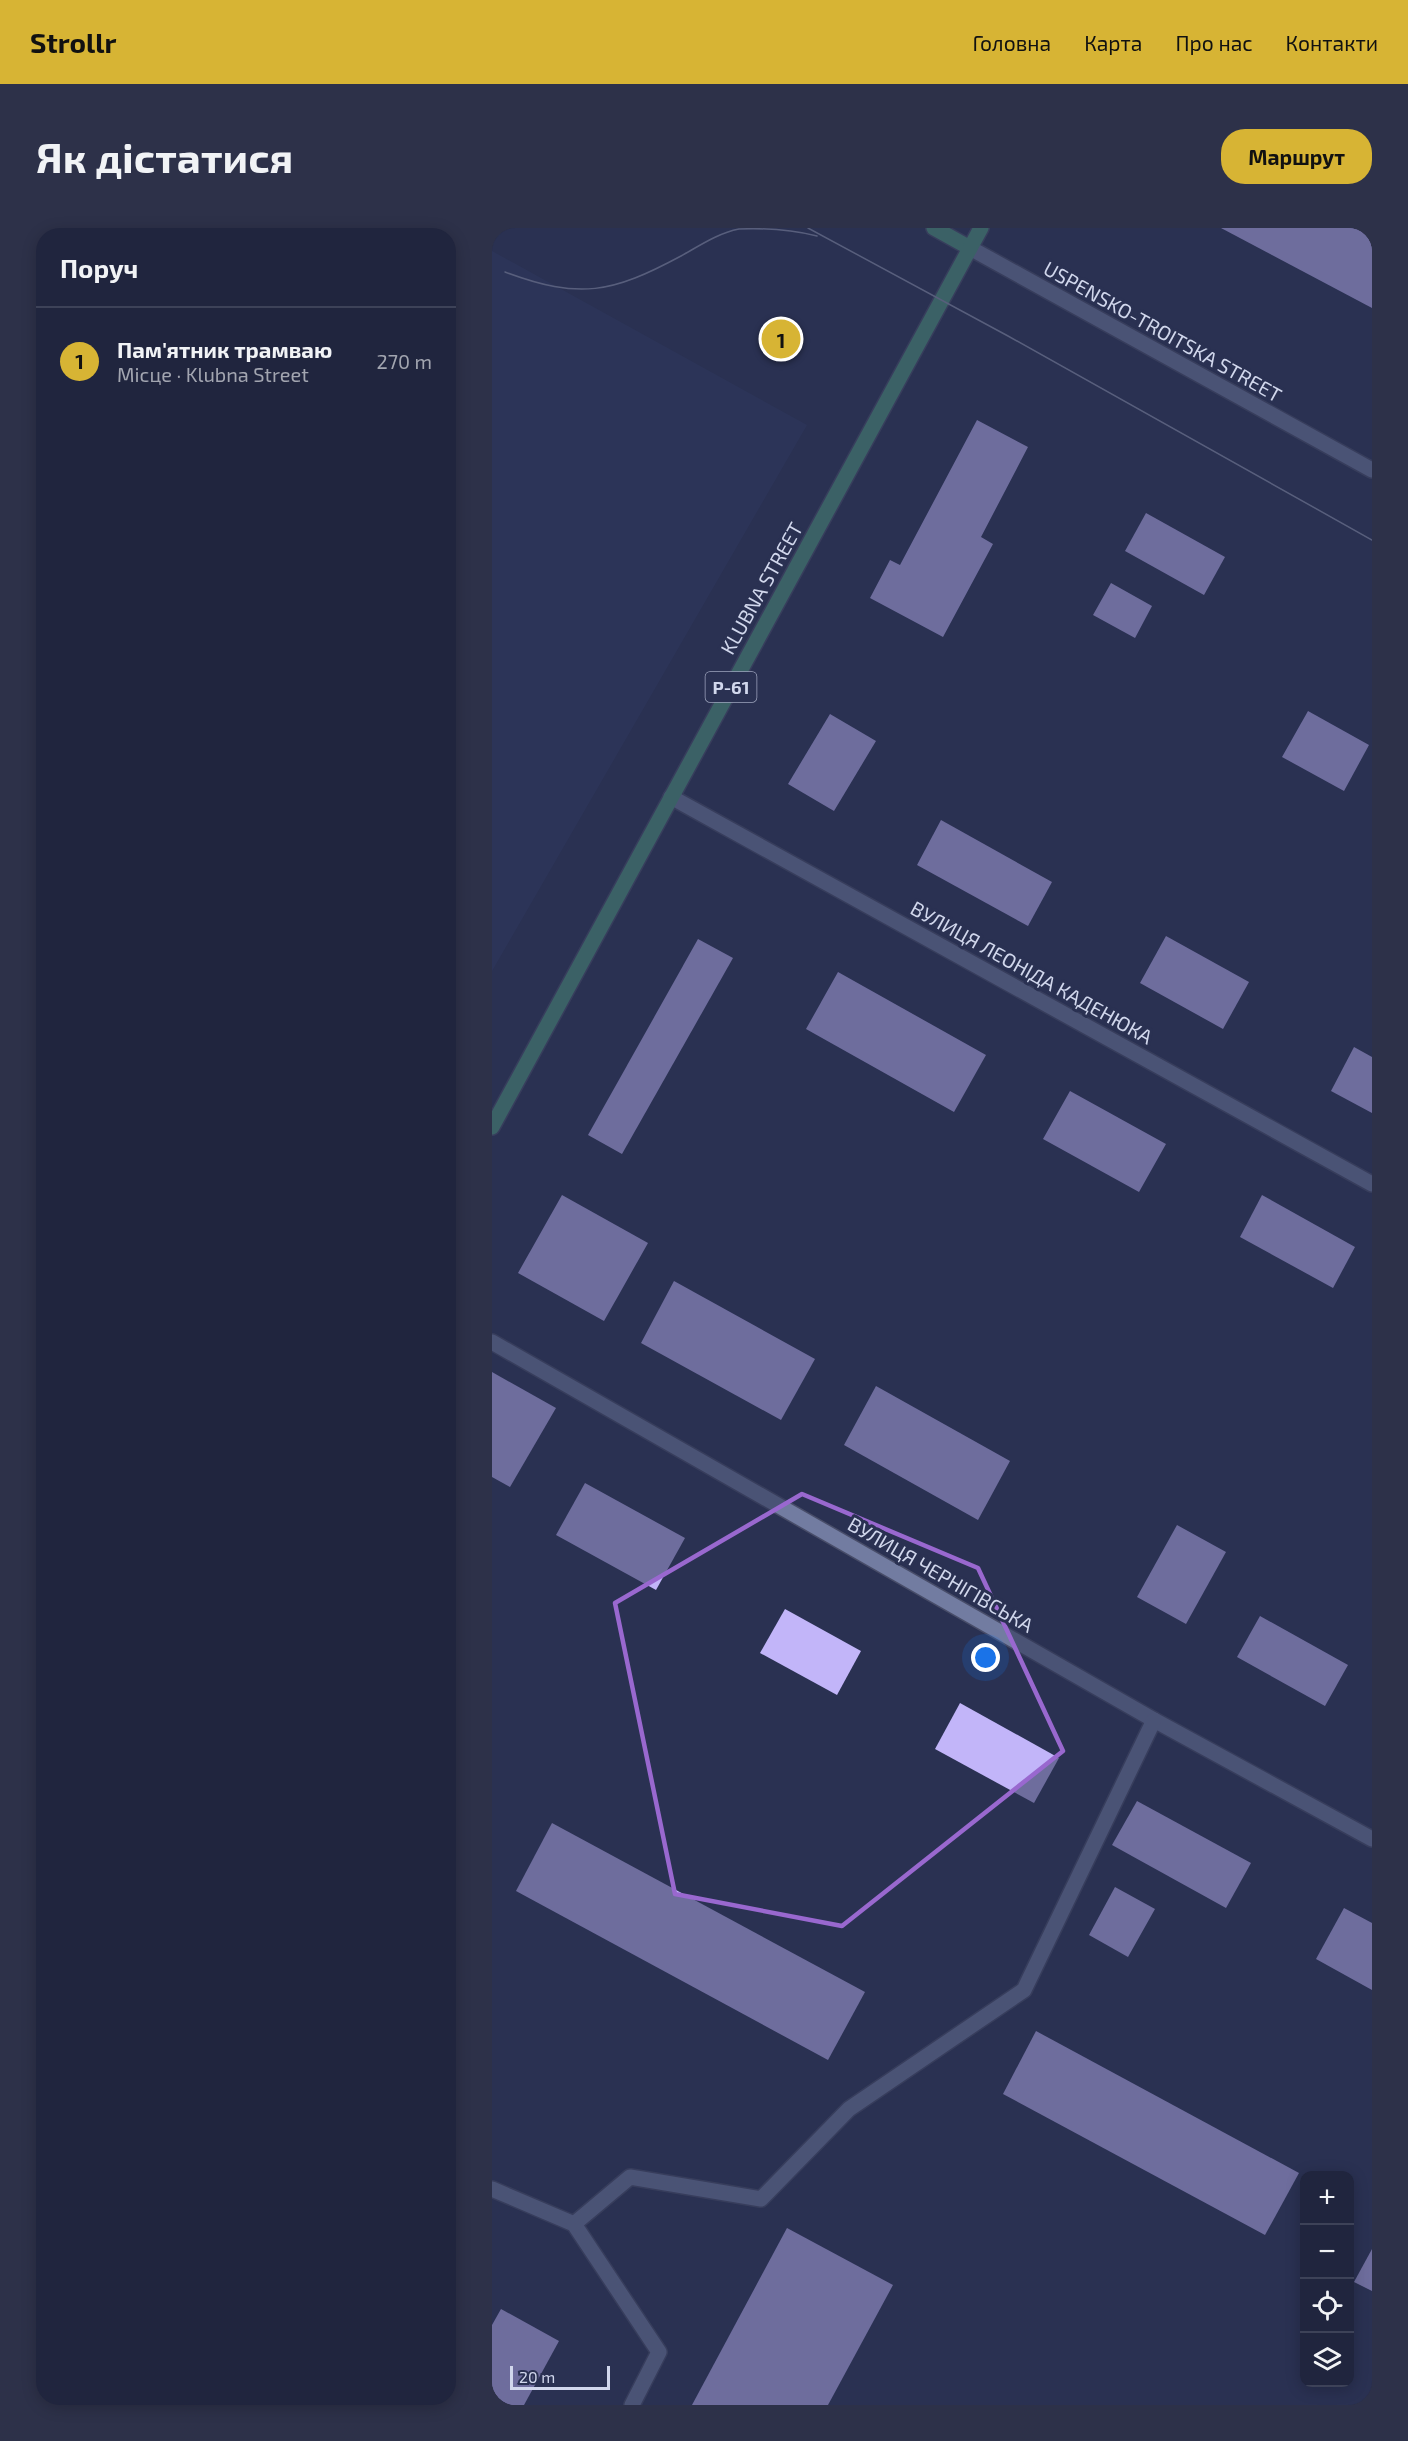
<!DOCTYPE html>
<html lang="uk">
<head>
<meta charset="utf-8">
<style>
  :root { --surface:#20253e; --page:#2d3149; --text:#f1f3f6; --muted:#a2a5b0; --line:#3d4258; --accent:#d7b434 }
  body { margin:0; font-family:"Exo 2",sans-serif; background:var(--page); color:var(--text) }
  .controls { position:absolute; right:18px; bottom:18px; display:grid; overflow:hidden; border-radius:12px; box-shadow:0 3px 15px #0003 }
  .controls button { width:54px; height:54px; display:grid; place-items:center; padding:0; border:0; border-bottom:2px solid var(--line); background:var(--surface); color:var(--text); font:30px sans-serif }
  .scale { position:absolute; left:18px; bottom:15px; width:100px; box-sizing:border-box; padding-left:6px; border:3px solid #d1d7ec; border-top:0; font-size:16px; line-height:21px; white-space:nowrap; color:#d1d7ec; -webkit-text-stroke:4px #2a3152; paint-order:stroke }
  .you { position:absolute; left:494px; top:1430px; width:21px; height:21px; margin:-15px; border:4px solid #fff; border-radius:50%; background:#1a73e8; box-shadow:0 0 0 9px #1a73e833 }
  .badge { display:grid; place-items:center; width:39px; height:39px; border-radius:50%; background:var(--accent); color:#111; font-size:20px; font-weight:700 }
  .pin { position:absolute; translate:-50% -50%; border:3px solid #fff; box-shadow:0 2px 6px #0006 }
  .list { margin:0; padding:0; list-style:none }
  h2 { display:flex; justify-content:space-between; align-items:center; height:78px; margin:0; padding:0 24px; font-size:26px }
  h2 small { font-size:20px; font-weight:400; color:var(--muted) }
  .list li { display:grid; grid-template-columns:39px 1fr auto; gap:18px; align-items:center; box-sizing:border-box; height:108px; padding:0 24px; border-top:2px solid var(--line) }
  .list b { display:block; font-size:22px; white-space:nowrap }
  .list p { margin:0; font-size:20px; white-space:nowrap; color:var(--muted) }
  .list em { font-size:20px; font-style:normal; color:var(--muted) }
  .icon { flex:none; width:33px; height:33px; fill:none; stroke:currentColor; stroke-width:2; stroke-linecap:round; stroke-linejoin:round }
  .map { position:relative; flex:none; width:880px; height:2177px; overflow:hidden; border-radius:24px }
  header { display:flex; align-items:center; gap:36px; box-sizing:border-box; height:84px; padding:0 30px; background:var(--accent); color:#111 }
  header strong { font-size:28px }
  nav { display:flex; gap:33px; margin-inline-start:auto; font-size:21px }
  .intro { display:flex; align-items:center; justify-content:space-between; box-sizing:border-box; height:144px; padding:0 36px }
  h1 { margin:0; font-size:42px }
  .button { padding:15px 27px; border-radius:24px; background:var(--accent); color:#111; font-size:21px; font-weight:700 }
  main { display:flex; gap:36px; padding:0 36px }
  aside { flex:1; background:var(--surface); border-radius:24px; box-shadow:0 3px 15px #0003 }
  .map>svg:first-child { display:block }
  .built { fill:#303960 }
  .building { fill:#c2b5f9 }
  .lines { fill:none; stroke-linecap:round; stroke-linejoin:round }
  .minor-casing { stroke:#484d69; stroke-width:18 }
  .major-casing { stroke:#484d69; stroke-width:18 }
  .minor { stroke:#727ca1; stroke-width:15 }
  .major { stroke:#509c7f; stroke-width:15 }
  .tram { stroke:#9096b0; stroke-width:1.5 }
  .marked { fill:none; stroke:#9968cf; stroke-width:4.5; stroke-linejoin:round }
  .labels { text-anchor:middle; dominant-baseline:central; stroke-width:6; stroke-linejoin:round; paint-order:stroke }
  .shield { fill:#2a3152; stroke:#9fa5be; stroke-width:1.5 }
  .shield-label { font-size:18px; font-weight:bold; fill:#d1d7ec }
  .street-label { font-size:20px; fill:#d1d7ec; stroke:#2a3152 }
</style>
</head>
<body>
<header>
<strong>Strollr</strong>
<nav><a>Головна</a><a>Карта</a><a>Про нас</a><a>Контакти</a></nav>
</header>
<div class="intro"><h1>Як дістатися</h1><a class="button">Маршрут</a></div>
<main>
<aside>
<h2>Поруч<small></small></h2>
<ul class="list">
<li><span class="badge">1</span><div><b>Пам'ятник трамваю</b><p>Місце · Klubna Street</p></div><em>270 m</em></li>
</ul>
</aside>
<div class="map">
<svg width="880" height="2177" viewBox="0 0 880 2177">
  <rect width="100%" height="100%" fill="#2a3152"/>
  <!-- built -->
  <polygon class="built" points="0,23 315,197 0,743"/>
  <!-- building -->
  <g class="building">
    <polygon points="729,0 880,0 880,80"/>
    <polygon points="485,192 536,219 489,309 501,316 451,409 378,370 398,332 408,337"/>
    <polygon points="654,285 733,329 712,367 633,323"/>
    <polygon points="619,355 660,378 643,410 601,387"/>
    <polygon points="816,483 877,517 852,563 790,529"/>
    <polygon points="338,486 384,513 342,583 296,556"/>
    <polygon points="449,592 560,654 536,698 425,637"/>
    <polygon points="674,708 757,754 731,801 648,755"/>
    <polygon points="206,711 241,730 130,926 96,907"/>
    <polygon points="346,744 494,827 462,884 314,801"/>
    <polygon points="862,819 880,829 880,885 839,863"/>
    <polygon points="578,863 674,916 647,964 551,911"/>
    <polygon points="70,967 156,1015 112,1093 26,1045"/>
    <polygon points="770,967 863,1019 841,1060 748,1009"/>
    <polygon points="182,1053 323,1131 289,1192 149,1115"/>
    <polygon points="0,1144 64,1180 18,1259 0,1249"/>
    <polygon points="384,1158 518,1233 486,1292 352,1217"/>
    <polygon points="93,1255 193,1310 164,1362 64,1307"/>
    <polygon points="685,1297 734,1324 694,1396 645,1369"/>
    <polygon points="293,1381 369,1423 345,1467 268,1425"/>
    <polygon points="768,1388 856,1437 833,1478 745,1429"/>
    <polygon points="468,1475 567,1530 542,1575 443,1521"/>
    <polygon points="645,1573 759,1635 734,1680 620,1617"/>
    <polygon points="60,1595 373,1764 336,1832 24,1663"/>
    <polygon points="623,1659 663,1681 636,1729 597,1707"/>
    <polygon points="852,1680 880,1695 880,1762 824,1731"/>
    <polygon points="544,1803 807,1945 773,2007 511,1866"/>
    <polygon points="295,2000 401,2057 336,2177 200,2177"/>
    <polygon points="880,2021 880,2063 862,2054"/>
    <polygon points="9,2081 67,2113 32,2177 0,2177 0,2097"/>
  </g>
  <g class="lines">
    <defs>
      <g id="minor">
        <polyline points="478,20 880,242"/>
        <polyline points="179,569 880,956"/>
        <polyline points="0,1114 662,1492 880,1611"/>
        <polyline points="0,1961 82,1996 167,2124 140,2177"/>
        <polyline points="82,1996 138,1949 269,1971 357,1881 532,1762 662,1492"/>
      </g>
      <g id="major">
        <polyline points="442,0 478,20"/>
        <polyline points="0,899 489,0"/>
      </g>
    </defs>
    <!-- minor casing -->
    <use href="#minor" class="minor-casing"/>
    <!-- major casing -->
    <use href="#major" class="major-casing"/>
    <!-- minor -->
    <use href="#minor" class="minor"/>
    <!-- major -->
    <use href="#major" class="major"/>
    <!-- tram -->
    <g class="tram">
      <polyline points="316,0 516,108 880,312"/>
      <path d="M 13,44 C 88,72 120,65 189,28 C 207,18 226,5 247,1 C 271,0 301,2 325,8"/>
    </g>
  </g>
  <!-- marked area -->
  <path d="M0 0H880V2177H0ZM 310,1266 L 486,1340 L 571,1523 L 350,1698 L 183,1666 L 123,1375 Z" fill="#2a3152" fill-opacity=".55" fill-rule="evenodd"/>
  <path class="marked" d="M 310,1266 L 486,1340 L 571,1523 L 350,1698 L 183,1666 L 123,1375 Z"/>
  <g class="labels">
    <!-- shield labels -->
    <rect class="shield" x="213.5" y="444" width="51" height="30" rx="4.5"/>
    <g class="shield-label">
      <text x="239" y="459">Р-61</text>
    </g>
    <!-- street labels -->
    <g class="street-label">
      <text transform="translate(671 103) rotate(29)">USPENSKO-TROITSKA STREET</text>
      <text transform="translate(269 360) rotate(-61)">KLUBNA STREET</text>
      <text transform="translate(540 744) rotate(29)">ВУЛИЦЯ ЛЕОНІДА КАДЕНЮКА</text>
      <text transform="translate(449 1346) rotate(30)">ВУЛИЦЯ ЧЕРНІГІВСЬКА</text>
    </g>
  </g>
</svg>
<div class="controls">
<button>+</button>
<button>−</button>
<button><svg class="icon" aria-label="locate" viewBox="0 0 24 24"><circle cx="12" cy="12" r="6"/><path d="M12 2v4M12 18v4M2 12h4M18 12h4"/></svg></button>
<button><svg class="icon" aria-label="layers" viewBox="0 0 24 24"><path d="M12 4l9 5-9 5-9-5zM3 14l9 5 9-5"/></svg></button>
</div>
<div class="scale">20 m</div>
<div class="you"></div>
<div class="pin badge" style="left:289px;top:111px">1</div>
</div>
</main>
</body>
</html>
